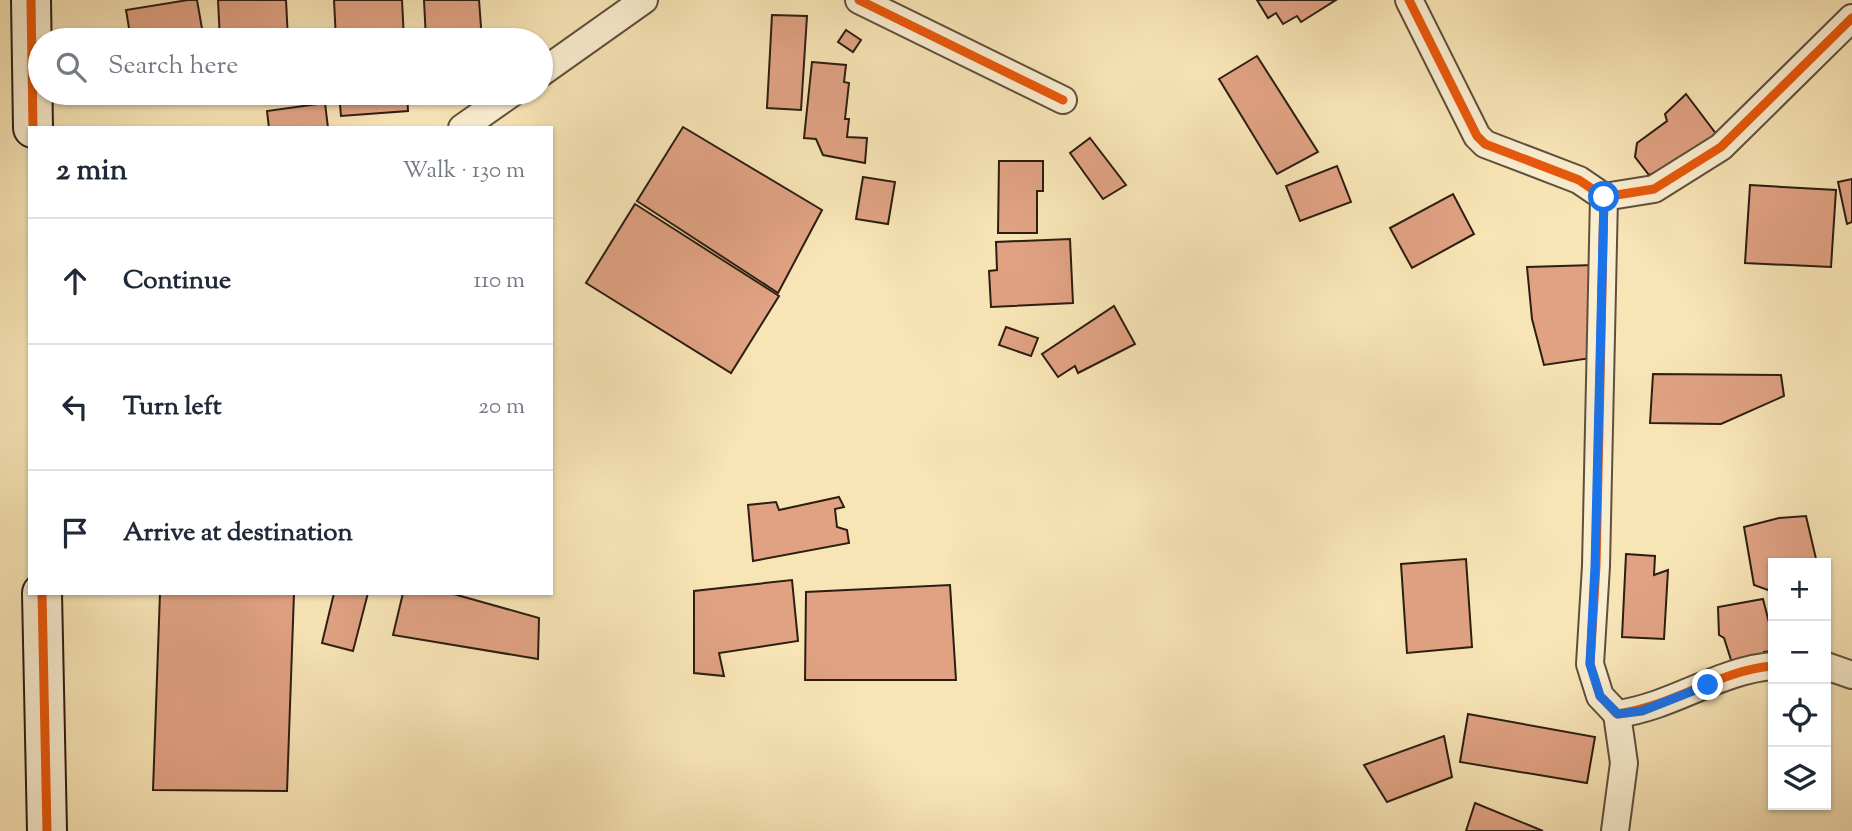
<!DOCTYPE html>
<html lang="en">
<head>
<meta charset="utf-8">
<style>
  :root { --surface:#fff; --page:#f2f2f3; --text:#1f2937; --muted:#747a83; --line:#e0e1e3 }
  body { margin:0; font-family:"Sorts Mill Goudy",serif; background:var(--page); color:var(--text) }
  .controls { position:absolute; right:21px; bottom:21px; display:grid; overflow:hidden; border-radius:0px; box-shadow:0 2px 5px #0004 }
  .controls button { width:63px; height:63px; display:grid; place-items:center; padding:0; border:0; border-bottom:2px solid var(--line); background:var(--surface); color:var(--text); font:35px sans-serif }
  .stop { position:absolute; width:21px; height:21px; margin:-16px; border:5px solid #1a73e8; border-radius:50%; background:#fff }
  .stop.end { background:#1a73e8; border-color:#fff; box-shadow:0 2px 7px #0008 }
  .list { margin:0; padding:0; list-style:none }
  h2 { display:flex; justify-content:space-between; align-items:center; height:91px; margin:0; padding:0 28px; font-size:30px }
  h2 small { font-size:23px; font-weight:400; color:var(--muted) }
  .list li { display:grid; grid-template-columns:46px 1fr auto; gap:21px; align-items:center; box-sizing:border-box; height:126px; padding:0 28px; border-top:2px solid var(--line) }
  .list b { display:block; font-size:26px; white-space:nowrap }
  .list em { font-size:23px; font-style:normal; color:var(--muted) }
  .icon { flex:none; width:38px; height:38px; fill:none; stroke:currentColor; stroke-width:2; stroke-linecap:round; stroke-linejoin:round }
  .map { position:relative; flex:none; width:1852px; height:831px; overflow:hidden }
  .search { position:absolute; background:var(--surface); box-shadow:0 2px 5px #0004; left:28px; top:28px; width:525px; height:77px; display:flex; align-items:center; gap:18px; box-sizing:border-box; padding:0 24px; border-radius:38px; color:var(--muted); font-size:26px }
  .panel { position:absolute; background:var(--surface); box-shadow:0 2px 5px #0004; left:28px; top:126px; width:525px; height:469px; border-radius:0px }
  .map>svg:first-child { display:block }
  .building { fill:#e0a283; stroke:#2c1e12; stroke-width:2 }
  .lines { fill:none; stroke-linecap:round; stroke-linejoin:round }
  .street-casing { stroke:#5f503b; stroke-width:30 }
  .secondary-casing { stroke:#2c1e12; stroke-width:42 }
  .street { stroke:#faeed0; stroke-width:26 }
  .secondary { stroke:#faeed0; stroke-width:38 }
  .cycleway-casing { stroke:#faeed0; stroke-width:13 }
  .cycleway { stroke:#e8590c; stroke-width:9 }
  .route { stroke:#1a73e8; stroke-width:9 }
</style>
</head>
<body>
<div class="map">
<svg width="1852" height="831" viewBox="0 0 1852 831">
  <rect width="100%" height="100%" fill="#f8e5b6"/>
  <filter id="stains"><feTurbulence type="fractalNoise" baseFrequency=".00286" numOctaves="4"/><feColorMatrix values="0 0 0 0 .2 0 0 0 0 .09 0 0 0 0 .02 0 0 0 .5 -.17"/></filter>
  <radialGradient id="worn" r=".72"><stop offset=".6" stop-color="#630" stop-opacity="0"/><stop offset="1" stop-color="#630" stop-opacity=".3"/></radialGradient>
  <!-- building -->
  <g class="building">
    <polygon points="188,0 197,0 204,40 131,40 126,10"/>
    <polygon points="218,0 286,0 288,40 220,40"/>
    <polygon points="334,0 402,0 404,40 336,40"/>
    <polygon points="424,0 479,0 482,40 426,40"/>
    <polygon points="1257,0 1336,0 1301,22 1297,16 1283,24 1276,13 1268,18"/>
    <polygon points="772,15 807,16 801,110 767,108"/>
    <polygon points="846,30 861,40 853,52 838,42"/>
    <polygon points="1257,56 1318,152 1277,174 1219,79"/>
    <polygon points="812,62 846,65 844,82 849,83 845,119 849,119 847,137 867,138 865,163 823,155 816,139 804,138"/>
    <polygon points="339,93 407,93 408,111 341,116"/>
    <polygon points="1686,94 1720,139 1665,177 1657,172 1649,175 1635,157 1637,143 1667,121 1665,114"/>
    <polygon points="325,103 328,128 269,128 267,111"/>
    <polygon points="683,127 822,210 778,293 637,201"/>
    <polygon points="1090,138 1126,185 1103,199 1070,153"/>
    <polygon points="999,161 1043,161 1043,191 1037,191 1037,233 998,233"/>
    <polygon points="1337,166 1351,202 1300,221 1286,186"/>
    <polygon points="863,177 895,182 888,224 856,219"/>
    <polygon points="1852,179 1852,222 1847,224 1838,182"/>
    <polygon points="1750,185 1836,190 1831,267 1745,263"/>
    <polygon points="1453,194 1474,234 1412,268 1390,228"/>
    <polygon points="635,204 779,296 731,373 586,283"/>
    <polygon points="1070,239 1073,303 991,307 989,271 997,270 996,242"/>
    <polygon points="1594,265 1598,357 1544,365 1532,319 1527,267"/>
    <polygon points="1114,306 1135,344 1078,373 1075,366 1058,377 1042,354"/>
    <polygon points="1006,327 1038,338 1031,356 999,345"/>
    <polygon points="1653,374 1781,375 1784,396 1721,424 1650,423"/>
    <polygon points="839,497 844,507 835,509 837,527 847,530 849,543 753,561 748,505 776,502 779,510"/>
    <polygon points="1806,516 1817,563 1773,563 1773,598 1771,591 1754,585 1744,527 1779,518"/>
    <polygon points="1626,554 1655,556 1654,575 1668,570 1664,639 1622,637"/>
    <polygon points="1466,559 1472,647 1407,653 1401,564"/>
    <polygon points="792,580 798,641 719,653 724,676 694,673 694,591"/>
    <polygon points="950,585 956,680 805,680 806,592"/>
    <polygon points="160,593 294,593 287,791 153,790"/>
    <polygon points="334,593 368,593 353,651 322,643"/>
    <polygon points="403,593 450,593 539,618 538,659 393,635"/>
    <polygon points="1763,599 1773,638 1773,651 1764,652 1764,660 1727,664 1731,660 1724,638 1719,635 1718,607"/>
    <polygon points="1468,714 1595,737 1587,783 1460,762"/>
    <polygon points="1444,736 1452,777 1387,802 1364,765"/>
    <polygon points="1475,803 1543,831 1466,831"/>
  </g>
  <g class="lines">
    <defs>
      <g id="street">
        <polyline points="859,0 1063,100"/>
        <polyline points="1409,0 1477,136 1485,144 1579,180 1604,197 1654,189 1721,147 1852,18"/>
        <polyline points="541,73 644,0"/>
        <polyline points="462,128 512,93"/>
        <path d="M 1604,197 L 1596,566 L 1590,664 L 1600,696 L 1617,714 C 1672,707 1719,670 1773,666"/>
        <polyline points="1826,666 1852,675"/>
        <polyline points="1615,831 1624,763 1617,714"/>
      </g>
      <g id="secondary">
        <polyline points="31,0 33,128"/>
        <polyline points="42,593 47,831"/>
      </g>
    </defs>
    <!-- street casing -->
    <use href="#street" class="street-casing"/>
    <!-- secondary casing -->
    <use href="#secondary" class="secondary-casing"/>
    <!-- street -->
    <use href="#street" class="street"/>
    <!-- secondary -->
    <use href="#secondary" class="secondary"/>
    <defs>
      <g id="cycleway">
        <polyline points="31,0 33,128"/>
        <polyline points="859,0 1063,100"/>
        <polyline points="1409,0 1477,136 1485,144 1579,180 1604,197 1654,189 1721,147 1852,18"/>
        <path d="M 1604,197 L 1596,566 L 1590,664 L 1600,696 L 1617,714 C 1672,707 1719,670 1773,666"/>
        <polyline points="42,593 47,831"/>
      </g>
    </defs>
    <!-- cycleway casing -->
    <use href="#cycleway" class="cycleway-casing"/>
    <!-- cycleway -->
    <use href="#cycleway" class="cycleway"/>
  </g>
  <g class="lines">
    <!-- route -->
    <polyline class="route" points="1604,197 1595,566 1590,664 1600,696 1618,714 1642,711 1708,685"/>
  </g>
  <rect width="100%" height="100%" filter="url(#stains)"/>
  <rect width="100%" height="100%" fill="url(#worn)"/>
</svg>
<div class="controls">
<button>+</button>
<button>−</button>
<button><svg class="icon" aria-label="locate" viewBox="0 0 24 24"><circle cx="12" cy="12" r="6"/><path d="M12 2v4M12 18v4M2 12h4M18 12h4"/></svg></button>
<button><svg class="icon" aria-label="layers" viewBox="0 0 24 24"><path d="M12 4l9 5-9 5-9-5zM3 14l9 5 9-5"/></svg></button>
</div>
<div class="stop" style="left:1604px;top:197px"></div>
<div class="stop end" style="left:1708px;top:685px"></div>
<div class="search"><svg class="icon" aria-label="search" viewBox="0 0 24 24"><circle cx="10" cy="10" r="6"/><path d="M15 15l6 6"/></svg>Search here</div>
<section class="panel">
<h2>2 min<small>Walk · 130 m</small></h2>
<ul class="list">
<li><svg class="icon" aria-label="ahead" viewBox="0 0 24 24"><path d="M12 20V5M6 11l6-6 6 6"/></svg><div><b>Continue</b></div><em>110 m</em></li>
<li><svg class="icon" aria-label="left" viewBox="0 0 24 24"><path d="M17 20v-9H6M10 6l-5 5 5 5"/></svg><div><b>Turn left</b></div><em>20 m</em></li>
<li><svg class="icon" aria-label="arrive" viewBox="0 0 24 24"><path d="M6 21V4h12l-3 4 3 4H6"/></svg><div><b>Arrive at destination</b></div></li>
</ul>
</section>
</div>
</body>
</html>
